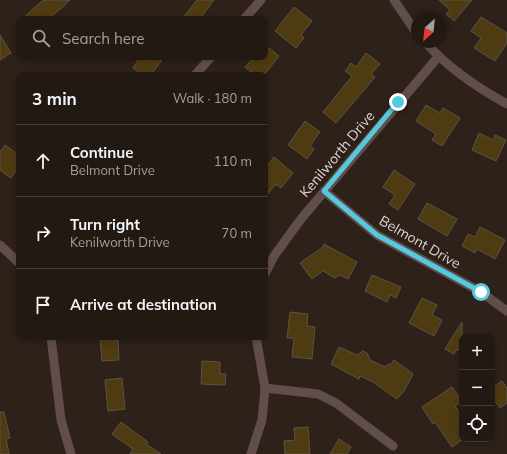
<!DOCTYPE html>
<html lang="en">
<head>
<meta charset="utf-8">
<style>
  :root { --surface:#221913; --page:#2e2621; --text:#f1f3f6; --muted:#a2a0a0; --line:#3f3833 }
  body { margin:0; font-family:Mulish,sans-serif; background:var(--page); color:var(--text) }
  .controls { position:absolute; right:12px; bottom:12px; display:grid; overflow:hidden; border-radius:8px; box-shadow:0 2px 6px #0003 }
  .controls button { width:36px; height:36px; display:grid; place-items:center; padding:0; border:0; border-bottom:1px solid var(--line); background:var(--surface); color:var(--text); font:20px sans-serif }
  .compass { position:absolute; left:411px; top:12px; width:36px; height:36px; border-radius:50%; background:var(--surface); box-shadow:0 2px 6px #0003; rotate:207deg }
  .stop { position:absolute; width:12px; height:12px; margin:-9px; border:3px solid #54cadd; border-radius:50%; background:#fff }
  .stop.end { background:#54cadd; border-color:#fff; box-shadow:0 1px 4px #0008 }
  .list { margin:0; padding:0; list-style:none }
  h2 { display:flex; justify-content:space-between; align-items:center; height:52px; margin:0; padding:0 16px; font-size:17px }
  h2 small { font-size:13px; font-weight:400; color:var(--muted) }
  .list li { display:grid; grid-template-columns:26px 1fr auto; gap:12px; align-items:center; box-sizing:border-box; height:72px; padding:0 16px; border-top:1px solid var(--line) }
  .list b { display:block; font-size:15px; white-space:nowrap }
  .list p { margin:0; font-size:13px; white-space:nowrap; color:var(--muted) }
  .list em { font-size:13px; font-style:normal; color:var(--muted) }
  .icon { flex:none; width:22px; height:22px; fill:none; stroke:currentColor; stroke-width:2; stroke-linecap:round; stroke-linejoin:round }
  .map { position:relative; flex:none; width:507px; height:454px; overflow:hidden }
  .search { position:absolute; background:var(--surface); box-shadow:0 2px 6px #0003; left:16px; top:16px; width:252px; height:44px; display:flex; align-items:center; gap:10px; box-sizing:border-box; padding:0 14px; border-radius:8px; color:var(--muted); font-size:15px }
  .panel { position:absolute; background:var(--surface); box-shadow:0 2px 6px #0003; left:16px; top:72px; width:252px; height:268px; border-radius:8px }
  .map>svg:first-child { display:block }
  .building { fill:#4f3b12; stroke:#5b5345 }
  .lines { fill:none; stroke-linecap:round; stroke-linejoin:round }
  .street { stroke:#624d4d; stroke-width:9 }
  .route { stroke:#54cadd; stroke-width:5 }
  .labels { text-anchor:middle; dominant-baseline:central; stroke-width:3; stroke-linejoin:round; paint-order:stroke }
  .street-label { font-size:14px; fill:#ded5d1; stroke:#2e2119 }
</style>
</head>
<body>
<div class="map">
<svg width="507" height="454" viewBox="0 0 507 454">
  <rect width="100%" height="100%" fill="#2e2119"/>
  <!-- building -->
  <g class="building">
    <polygon points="43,0 70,0 49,19 22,19"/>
    <polygon points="197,0 214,0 200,19 182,19"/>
    <polygon points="439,0 472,0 454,21 446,14 450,10"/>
    <polygon points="294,7 312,21 301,35 304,38 296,48 275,31"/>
    <polygon points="481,17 507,33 507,43 495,61 474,48 481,38 471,31"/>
    <polygon points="0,35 11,53 0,60"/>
    <polygon points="265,45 279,56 264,75 255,75 245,67 254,57 265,57"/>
    <polygon points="366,53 380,64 371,74 375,77 336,123 323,112 352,76 345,71 351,63 356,67"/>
    <polygon points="140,57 164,57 151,75 143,75 133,68"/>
    <polygon points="426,105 440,113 443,108 460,118 442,146 432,140 436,134 416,121"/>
    <polygon points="305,121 320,132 310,146 314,149 307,159 288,145"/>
    <polygon points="479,133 493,140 495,135 506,140 496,161 472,150"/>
    <polygon points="5,145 19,155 19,166 11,178 0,170 0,152"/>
    <polygon points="274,157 293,173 281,188 276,184 265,197 265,168"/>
    <polygon points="394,170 415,184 398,210 389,204 395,195 383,187"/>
    <polygon points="427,203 457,219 447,236 418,219"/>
    <polygon points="480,227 505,240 495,259 477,249 475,253 462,246 468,234 475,237"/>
    <polygon points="324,244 357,262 348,279 340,275 335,278 323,271 312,279 300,263 323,247"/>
    <polygon points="372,275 401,287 396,298 390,295 387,302 365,291"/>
    <polygon points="422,298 437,305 432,315 442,320 434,336 409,323"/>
    <polygon points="290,312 308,314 307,326 315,327 312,359 292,357 294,338 287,338"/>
    <polygon points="462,322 462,353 457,349 454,354 445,349"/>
    <polygon points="100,337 114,337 114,341 118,340 119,360 102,361"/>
    <polygon points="339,347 357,355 363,351 367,353 370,360 385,367 388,364 390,365 394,360 413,374 404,391 397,399 373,382 360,376 359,379 331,364"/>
    <polygon points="202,361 220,362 220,374 226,374 225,385 201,384"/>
    <polygon points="122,378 125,409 108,411 105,380"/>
    <polygon points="502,381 507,388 507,403 500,408 492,397 492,388"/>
    <polygon points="452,387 462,401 455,406 461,415 457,418 462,426 462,440 452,447 435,422 433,424 422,407"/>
    <polygon points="0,412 4,412 10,438 6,439 9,454 0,454"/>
    <polygon points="121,422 148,442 146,444 161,454 130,454 133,449 112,434"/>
    <polygon points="308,427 310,454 285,454 284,441 295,440 294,428"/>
    <polygon points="339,439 351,447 347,454 330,454"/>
  </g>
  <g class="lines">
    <!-- street -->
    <g class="street">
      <polyline points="394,0 417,34"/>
      <polyline points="244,19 261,0"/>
      <path d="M 425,42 C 448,68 476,87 507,104"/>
      <polyline points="195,75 211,57"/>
      <polyline points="324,191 377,235 481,292 507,311"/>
      <polyline points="0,245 19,263"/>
      <polyline points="265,274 274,256 301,219 438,57"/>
      <polyline points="51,337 61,420 71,454"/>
      <polyline points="265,388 318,394 336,403 393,446"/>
      <polyline points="251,454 262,420 265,388 256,337"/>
    </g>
  </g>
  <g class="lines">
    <!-- route -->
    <polyline class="route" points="398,102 324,191 377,235 481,292"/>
  </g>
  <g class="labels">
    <!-- street labels -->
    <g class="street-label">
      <text transform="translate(337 154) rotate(-50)">Kenilworth Drive</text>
      <text transform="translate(420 242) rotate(30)">Belmont Drive</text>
    </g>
  </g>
</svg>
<div class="controls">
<button>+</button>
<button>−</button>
<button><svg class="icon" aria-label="locate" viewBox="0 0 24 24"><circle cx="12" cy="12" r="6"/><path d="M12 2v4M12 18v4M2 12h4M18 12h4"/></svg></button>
</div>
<svg class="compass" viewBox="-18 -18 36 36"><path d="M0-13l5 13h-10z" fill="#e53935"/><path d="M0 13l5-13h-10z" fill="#a2a0a0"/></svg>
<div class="stop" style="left:481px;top:292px"></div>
<div class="stop end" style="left:398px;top:102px"></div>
<div class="search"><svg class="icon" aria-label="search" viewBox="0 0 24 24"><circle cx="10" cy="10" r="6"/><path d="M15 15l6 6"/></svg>Search here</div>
<section class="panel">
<h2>3 min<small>Walk · 180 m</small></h2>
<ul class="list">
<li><svg class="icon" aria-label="ahead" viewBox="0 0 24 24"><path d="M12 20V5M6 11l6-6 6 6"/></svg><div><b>Continue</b><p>Belmont Drive</p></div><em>110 m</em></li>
<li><svg class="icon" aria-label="right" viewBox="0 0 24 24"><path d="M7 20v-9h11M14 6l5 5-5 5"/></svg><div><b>Turn right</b><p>Kenilworth Drive</p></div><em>70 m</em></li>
<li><svg class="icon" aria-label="arrive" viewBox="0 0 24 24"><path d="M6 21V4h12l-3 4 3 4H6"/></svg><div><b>Arrive at destination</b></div></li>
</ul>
</section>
</div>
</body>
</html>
